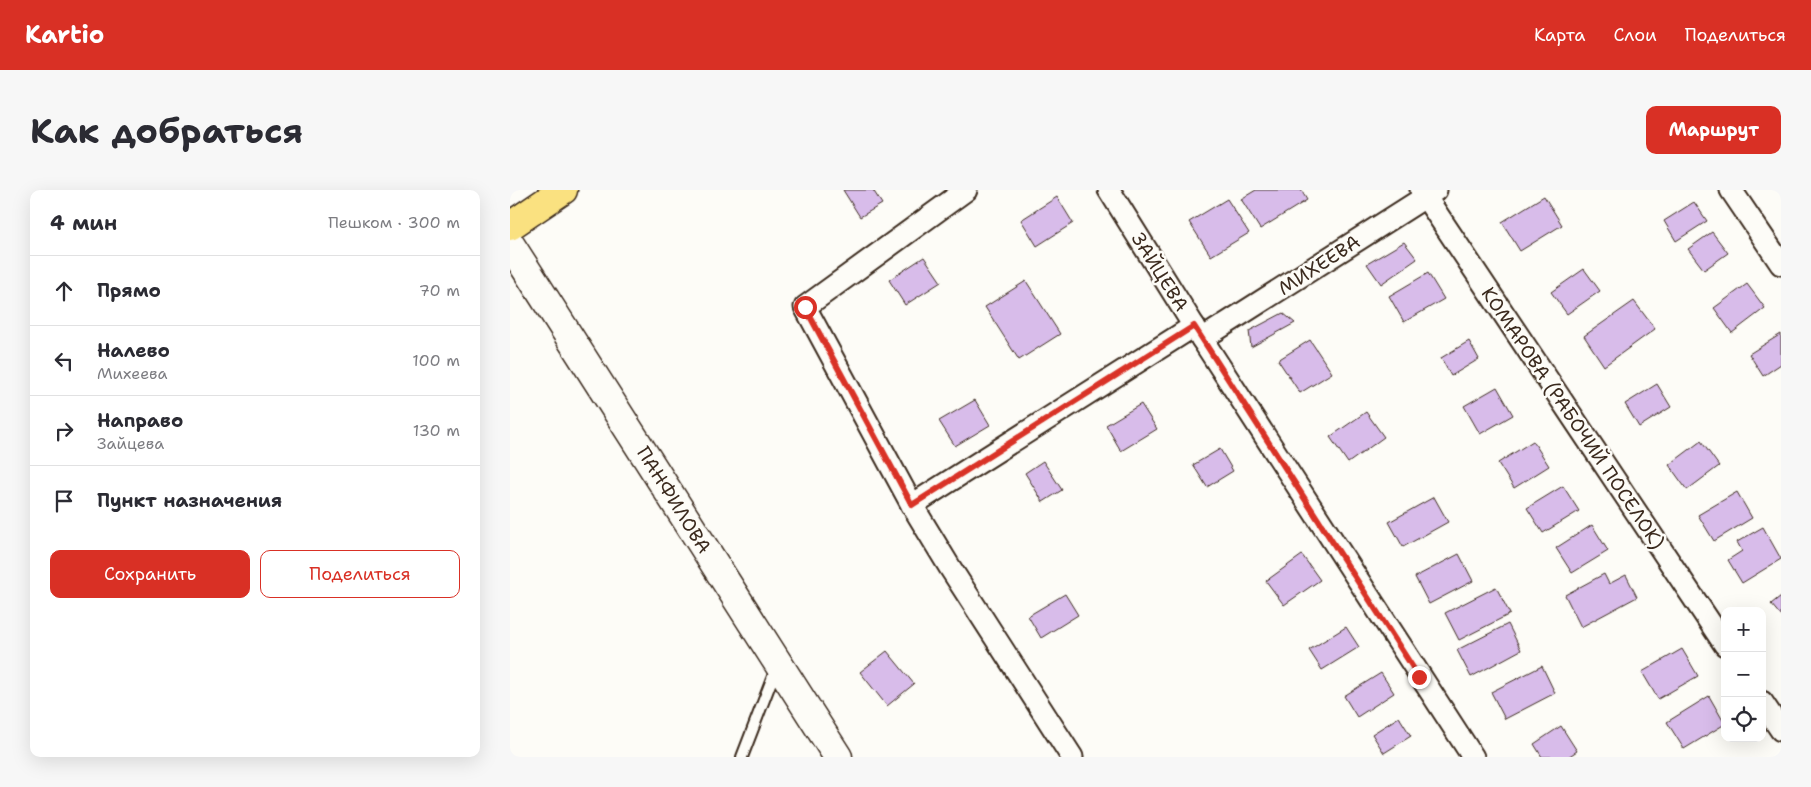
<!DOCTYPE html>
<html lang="ru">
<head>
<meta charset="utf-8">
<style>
  :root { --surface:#fff; --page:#f7f7f7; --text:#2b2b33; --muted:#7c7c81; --line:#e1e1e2; --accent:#d93025 }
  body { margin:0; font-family:"Shantell Sans",sans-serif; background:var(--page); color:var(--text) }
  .controls { position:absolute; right:15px; bottom:15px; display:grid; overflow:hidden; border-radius:10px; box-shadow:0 5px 20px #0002 }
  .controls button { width:45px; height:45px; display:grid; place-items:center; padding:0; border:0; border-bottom:1px solid var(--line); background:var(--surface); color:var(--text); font:25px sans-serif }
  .stop { position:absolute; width:15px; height:15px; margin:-11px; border:4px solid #d93025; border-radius:50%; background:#fff }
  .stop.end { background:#d93025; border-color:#fff; box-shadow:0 1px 5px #0008 }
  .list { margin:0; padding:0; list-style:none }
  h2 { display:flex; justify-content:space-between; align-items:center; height:65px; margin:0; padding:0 20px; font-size:21px }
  h2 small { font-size:16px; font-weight:400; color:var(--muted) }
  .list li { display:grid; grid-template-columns:32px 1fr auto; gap:15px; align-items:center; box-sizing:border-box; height:70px; padding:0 20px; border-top:1px solid var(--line) }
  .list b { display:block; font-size:19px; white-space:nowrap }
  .list p { margin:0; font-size:16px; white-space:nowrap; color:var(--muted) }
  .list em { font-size:16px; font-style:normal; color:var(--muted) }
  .actions { display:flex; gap:10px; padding:15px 20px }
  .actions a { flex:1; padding:11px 0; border:1px solid var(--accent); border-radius:10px; text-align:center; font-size:18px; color:var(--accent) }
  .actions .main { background:var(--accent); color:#fff }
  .icon { flex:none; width:28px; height:28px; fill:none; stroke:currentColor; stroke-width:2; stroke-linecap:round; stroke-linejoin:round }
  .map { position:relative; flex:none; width:1271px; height:567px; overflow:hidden; border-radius:10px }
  header { display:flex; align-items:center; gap:30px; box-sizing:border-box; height:70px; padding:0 25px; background:var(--accent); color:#fff }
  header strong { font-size:24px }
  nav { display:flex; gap:28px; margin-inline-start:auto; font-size:18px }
  .intro { display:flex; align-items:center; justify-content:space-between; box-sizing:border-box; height:120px; padding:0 30px }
  h1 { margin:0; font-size:35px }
  .button { padding:12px 22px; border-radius:10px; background:var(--accent); color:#fff; font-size:18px; font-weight:700 }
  main { display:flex; gap:30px; padding:0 30px }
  aside { flex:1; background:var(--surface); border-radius:10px; box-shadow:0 5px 20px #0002 }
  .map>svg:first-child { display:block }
  .building { fill:#d8bcea; stroke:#3b2a1e }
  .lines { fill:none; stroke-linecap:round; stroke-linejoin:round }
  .lane-casing { stroke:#3b2a1e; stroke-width:14 }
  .street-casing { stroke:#3b2a1e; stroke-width:25 }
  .secondary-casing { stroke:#3b2a1e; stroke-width:31 }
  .highway-casing { stroke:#3b2a1e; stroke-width:31 }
  .lane { stroke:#fdfcf7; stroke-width:10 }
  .street { stroke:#fdfcf7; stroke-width:21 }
  .secondary { stroke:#fdfcf7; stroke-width:28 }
  .highway { stroke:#fae180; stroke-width:28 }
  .route { stroke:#d93025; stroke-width:6 }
  .labels { text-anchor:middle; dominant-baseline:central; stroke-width:5; stroke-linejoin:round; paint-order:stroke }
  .street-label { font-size:19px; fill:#3b2a1e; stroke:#fdfcf7 }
</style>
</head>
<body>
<header>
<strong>Kartio</strong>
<nav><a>Карта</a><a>Слои</a><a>Поделиться</a></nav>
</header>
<div class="intro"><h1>Как добраться</h1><a class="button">Маршрут</a></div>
<main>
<aside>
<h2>4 мин<small>Пешком · 300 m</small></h2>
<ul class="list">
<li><svg class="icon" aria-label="ahead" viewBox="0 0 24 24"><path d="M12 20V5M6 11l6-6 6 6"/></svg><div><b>Прямо</b></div><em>70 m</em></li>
<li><svg class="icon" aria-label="left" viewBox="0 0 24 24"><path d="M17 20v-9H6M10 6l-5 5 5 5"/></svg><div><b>Налево</b><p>Михеева</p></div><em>100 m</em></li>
<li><svg class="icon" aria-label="right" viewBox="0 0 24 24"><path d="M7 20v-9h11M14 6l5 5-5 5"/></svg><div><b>Направо</b><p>Зайцева</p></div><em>130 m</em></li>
<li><svg class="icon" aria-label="arrive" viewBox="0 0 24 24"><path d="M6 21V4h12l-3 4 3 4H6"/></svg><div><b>Пункт назначения</b></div></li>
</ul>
<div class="actions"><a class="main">Сохранить</a><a>Поделиться</a></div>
</aside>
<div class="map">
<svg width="1271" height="567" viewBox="0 0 1271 567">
  <rect width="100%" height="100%" fill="#fdfcf7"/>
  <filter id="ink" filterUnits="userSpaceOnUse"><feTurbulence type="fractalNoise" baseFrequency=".02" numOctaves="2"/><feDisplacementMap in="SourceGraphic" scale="10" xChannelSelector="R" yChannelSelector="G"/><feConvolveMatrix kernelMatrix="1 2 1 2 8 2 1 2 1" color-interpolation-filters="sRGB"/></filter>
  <g filter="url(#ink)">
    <!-- building -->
    <g class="building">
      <polygon points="333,0 363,0 372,14 350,27"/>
      <polygon points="746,0 791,0 797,10 750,39 731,9"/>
      <polygon points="1034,6 1052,35 1010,61 992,32"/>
      <polygon points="547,7 563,33 527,56 511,30"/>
      <polygon points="717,9 739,43 701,66 679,32"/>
      <polygon points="1184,12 1197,31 1166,51 1154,31"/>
      <polygon points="1202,42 1218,63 1194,80 1178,59"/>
      <polygon points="894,52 907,69 871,94 857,74"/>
      <polygon points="414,67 431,92 395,115 379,90"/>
      <polygon points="1074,79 1090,101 1057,124 1041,102"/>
      <polygon points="918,83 934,109 894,132 879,106"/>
      <polygon points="516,91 550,144 509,170 475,117"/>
      <polygon points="1237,94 1255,118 1222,143 1204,118"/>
      <polygon points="1124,111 1145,139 1094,176 1074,146"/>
      <polygon points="773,123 785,133 741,157 739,141"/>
      <polygon points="1271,144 1271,174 1253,186 1239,164"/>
      <polygon points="800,150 822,183 790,203 768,170"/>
      <polygon points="959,151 969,169 941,186 931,168"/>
      <polygon points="1147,194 1161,217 1129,237 1115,214"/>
      <polygon points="987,197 1003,225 970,244 954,216"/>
      <polygon points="465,210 480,235 445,256 429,231"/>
      <polygon points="631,214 647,239 611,261 596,235"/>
      <polygon points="856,222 874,247 838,273 820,247"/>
      <polygon points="1023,251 1039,276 1004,298 988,273"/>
      <polygon points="1191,251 1209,276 1177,300 1159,275"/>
      <polygon points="710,259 723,281 697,297 683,275"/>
      <polygon points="533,271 552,300 533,312 515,283"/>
      <polygon points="1053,296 1069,321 1033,343 1017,318"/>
      <polygon points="1227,302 1242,328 1204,351 1188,325"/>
      <polygon points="924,307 938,332 893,357 879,332"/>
      <polygon points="1082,335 1098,361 1062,383 1046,358"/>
      <polygon points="1253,337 1271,369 1232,393 1218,370 1232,361 1227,352"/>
      <polygon points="949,364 963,391 919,414 905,387"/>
      <polygon points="792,365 810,390 774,415 756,391"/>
      <polygon points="1094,384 1099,394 1116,385 1127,407 1071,437 1055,405"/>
      <polygon points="986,397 1000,424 949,450 935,423"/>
      <polygon points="555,404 568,425 531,448 518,426"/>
      <polygon points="1271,406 1271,426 1261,414"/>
      <polygon points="998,434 1011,460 961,487 947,460"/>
      <polygon points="836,437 849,457 812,480 799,460"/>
      <polygon points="1172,459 1188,486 1148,509 1132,482"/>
      <polygon points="377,461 404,494 377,516 350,482"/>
      <polygon points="1032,476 1045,503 995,529 981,502"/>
      <polygon points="871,483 884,503 847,527 834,506"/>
      <polygon points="1199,506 1215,534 1174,559 1157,532"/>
      <polygon points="889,527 901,546 874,563 862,544"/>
      <polygon points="1051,536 1067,561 1058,567 1032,567 1024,554"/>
    </g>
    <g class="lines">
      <defs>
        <polyline id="lane" points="232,567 267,476"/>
        <g id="street">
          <polyline points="456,0 295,117 402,315 439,376 562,567"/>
          <polyline points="599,0 692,149 963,567"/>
          <polyline points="911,0 1215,455"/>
          <polyline points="1221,0 1271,74"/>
          <polyline points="692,149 926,0"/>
          <polyline points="402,315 684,136"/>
          <polyline points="1252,512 1271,540"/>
        </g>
        <polyline id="secondary" points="0,54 328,567"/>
        <polyline id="highway" points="0,36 53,0"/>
      </defs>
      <!-- lane casing -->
      <use href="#lane" class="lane-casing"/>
      <!-- street casing -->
      <use href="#street" class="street-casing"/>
      <!-- secondary casing -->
      <use href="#secondary" class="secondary-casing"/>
      <!-- highway casing -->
      <use href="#highway" class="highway-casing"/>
      <!-- lane -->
      <use href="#lane" class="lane"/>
      <!-- street -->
      <use href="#street" class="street"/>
      <!-- secondary -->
      <use href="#secondary" class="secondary"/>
      <!-- highway -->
      <use href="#highway" class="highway"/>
    </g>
  </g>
  <g class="lines" filter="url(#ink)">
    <!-- route -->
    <polyline class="route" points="295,117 402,315 684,136 909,487"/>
  </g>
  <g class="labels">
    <!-- street labels -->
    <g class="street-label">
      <text transform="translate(809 75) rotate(-33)">МИХЕЕВА</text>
      <text transform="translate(650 82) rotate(58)">ЗАЙЦЕВА</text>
      <text transform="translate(1063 228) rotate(56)">КОМАРОВА (РАБОЧИЙ ПОСЕЛОК)</text>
      <text transform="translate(164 310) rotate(58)">ПАНФИЛОВА</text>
    </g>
  </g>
</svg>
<div class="controls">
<button>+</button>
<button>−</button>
<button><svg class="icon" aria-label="locate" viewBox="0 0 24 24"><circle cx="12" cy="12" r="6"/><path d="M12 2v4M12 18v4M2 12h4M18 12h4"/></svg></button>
</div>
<div class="stop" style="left:295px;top:117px"></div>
<div class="stop end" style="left:909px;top:487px"></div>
</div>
</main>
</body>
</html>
